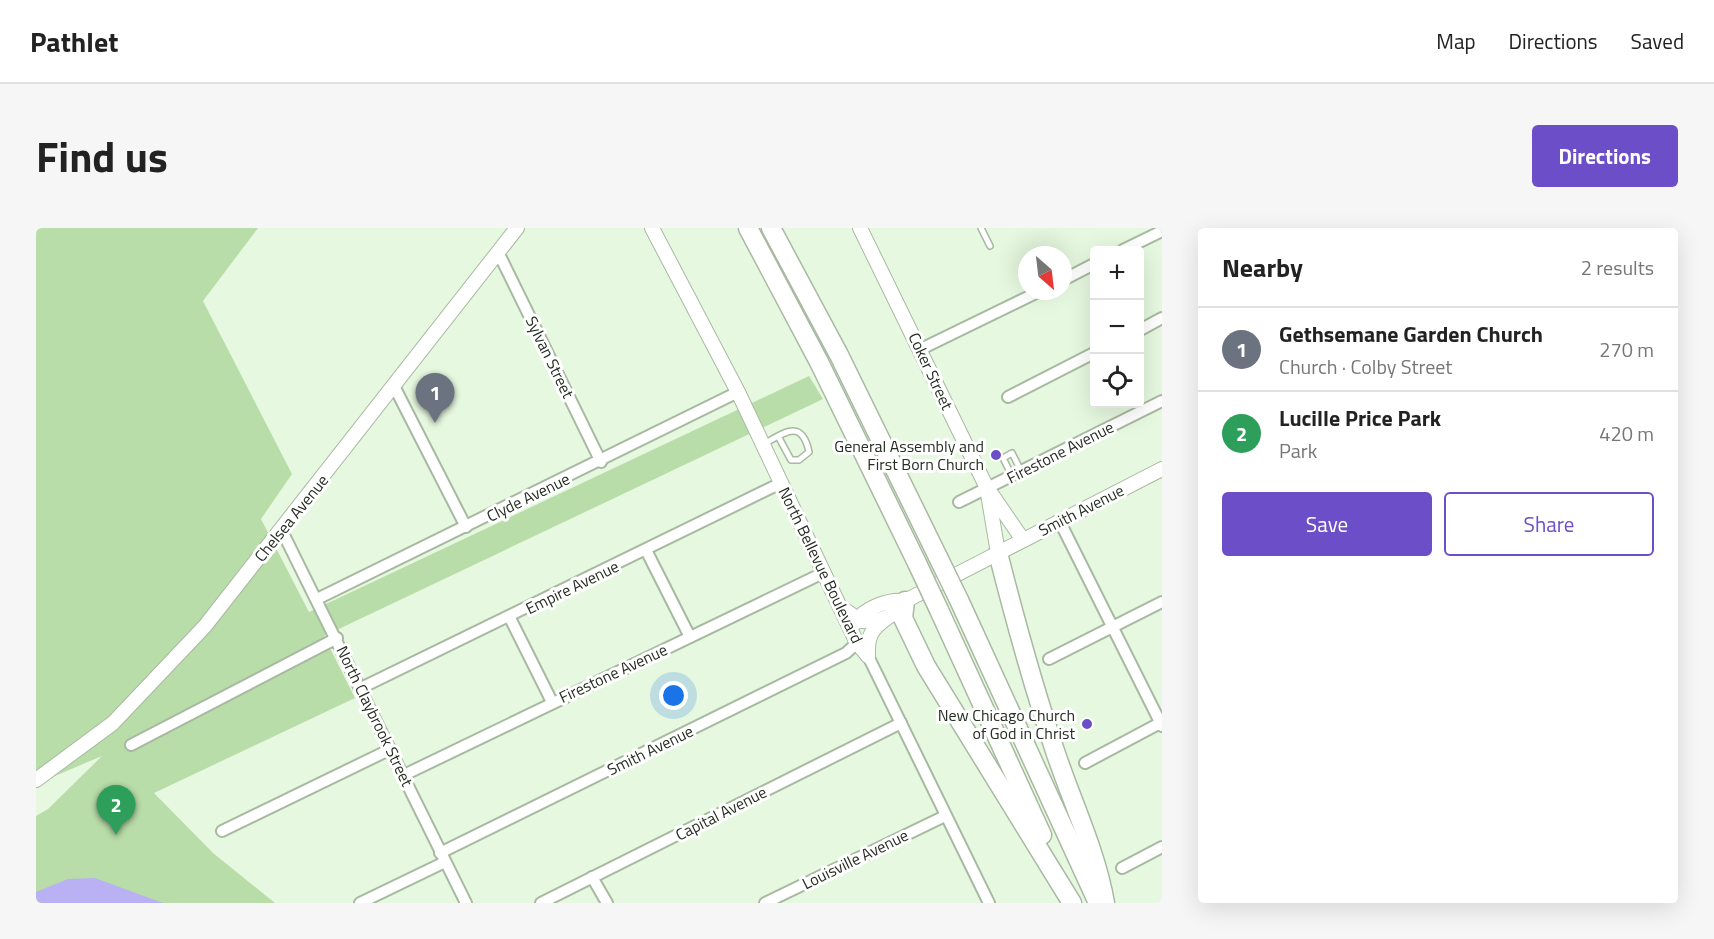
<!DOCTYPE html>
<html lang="en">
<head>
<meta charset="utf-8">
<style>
  :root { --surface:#fff; --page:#f6f6f6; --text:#222; --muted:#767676; --line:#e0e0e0; --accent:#6b4ec8 }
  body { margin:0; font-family:"Titillium Web",sans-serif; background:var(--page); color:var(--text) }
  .controls { position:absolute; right:18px; top:18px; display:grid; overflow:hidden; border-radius:6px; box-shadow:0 6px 24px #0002 }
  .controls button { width:54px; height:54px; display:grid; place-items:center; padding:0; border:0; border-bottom:2px solid var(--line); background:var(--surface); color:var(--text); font:30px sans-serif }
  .compass { position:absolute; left:982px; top:18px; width:54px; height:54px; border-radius:50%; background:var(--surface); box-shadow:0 6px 24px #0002; rotate:152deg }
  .you { position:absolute; left:638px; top:468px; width:21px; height:21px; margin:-15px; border:4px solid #fff; border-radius:50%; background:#1a73e8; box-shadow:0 0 0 9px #1a73e833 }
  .badge { display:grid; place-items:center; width:39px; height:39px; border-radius:50%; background:var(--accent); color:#fff; font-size:20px; font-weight:700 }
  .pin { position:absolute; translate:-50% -50px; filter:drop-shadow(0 2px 3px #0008) }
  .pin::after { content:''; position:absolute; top:32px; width:21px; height:18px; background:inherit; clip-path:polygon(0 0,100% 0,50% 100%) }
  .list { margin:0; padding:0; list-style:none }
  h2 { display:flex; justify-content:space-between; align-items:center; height:78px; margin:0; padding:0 24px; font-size:26px }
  h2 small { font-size:20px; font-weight:400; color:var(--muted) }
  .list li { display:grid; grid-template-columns:39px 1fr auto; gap:18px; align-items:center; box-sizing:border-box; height:84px; padding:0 24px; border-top:2px solid var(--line) }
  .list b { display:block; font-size:22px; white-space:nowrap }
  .list p { margin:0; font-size:20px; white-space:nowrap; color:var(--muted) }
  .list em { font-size:20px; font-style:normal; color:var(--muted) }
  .actions { display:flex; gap:12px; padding:18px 24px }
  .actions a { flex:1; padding:14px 0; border:2px solid var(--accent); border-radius:6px; text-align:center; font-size:21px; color:var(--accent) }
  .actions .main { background:var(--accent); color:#fff }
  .icon { flex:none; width:33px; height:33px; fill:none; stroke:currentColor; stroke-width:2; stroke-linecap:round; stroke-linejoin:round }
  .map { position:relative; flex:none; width:1126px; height:675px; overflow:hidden; border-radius:6px }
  header { display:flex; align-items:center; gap:36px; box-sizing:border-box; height:84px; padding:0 30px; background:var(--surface); border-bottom:2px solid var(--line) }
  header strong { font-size:28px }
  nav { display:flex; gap:33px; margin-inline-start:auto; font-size:21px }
  .intro { display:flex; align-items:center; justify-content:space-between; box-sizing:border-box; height:144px; padding:0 36px }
  h1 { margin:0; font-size:42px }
  .button { padding:15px 27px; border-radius:6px; background:var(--accent); color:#fff; font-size:21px; font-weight:700 }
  main { display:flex; gap:36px; padding:0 36px }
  aside { flex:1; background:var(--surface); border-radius:6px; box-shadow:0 6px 24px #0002 }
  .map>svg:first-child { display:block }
  .green { fill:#b8dda8 }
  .water { fill:#b9b1f3 }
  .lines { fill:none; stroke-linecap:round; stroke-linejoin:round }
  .lane-casing { stroke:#a8b9a1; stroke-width:8 }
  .street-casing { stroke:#a8b9a1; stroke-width:14 }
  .secondary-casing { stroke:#a8b9a1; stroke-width:16 }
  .highway-casing { stroke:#a8b9a1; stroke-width:21 }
  .lane { stroke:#fff; stroke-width:5 }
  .street { stroke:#fff; stroke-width:10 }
  .secondary { stroke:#fff; stroke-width:14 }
  .highway { stroke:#fff; stroke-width:18 }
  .highway-bridge-casing { stroke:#a8b9a1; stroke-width:21; stroke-linecap:butt }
  .highway-bridge { stroke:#fff; stroke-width:18 }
  .poi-dot { fill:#6b4ec8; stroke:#fff; stroke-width:2 }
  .labels { text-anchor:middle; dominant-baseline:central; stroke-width:6; stroke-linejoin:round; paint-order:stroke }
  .street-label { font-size:16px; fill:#262d23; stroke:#fff }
  .poi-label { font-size:16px; fill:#262d23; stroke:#fff; text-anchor:end }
</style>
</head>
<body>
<header>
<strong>Pathlet</strong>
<nav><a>Map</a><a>Directions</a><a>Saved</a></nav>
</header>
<div class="intro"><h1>Find us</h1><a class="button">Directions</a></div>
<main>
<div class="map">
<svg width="1126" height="675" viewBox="0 0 1126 675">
  <rect width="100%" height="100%" fill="#e6f8df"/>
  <!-- green -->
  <polygon class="green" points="0,0 222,0 167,73 256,246 225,291 273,384 773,148 787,171 288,408 319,470 118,565 177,625 239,675 0,675 0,588 12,581 66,528 0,556"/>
  <!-- water -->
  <polygon class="water" points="59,650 127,675 0,675 0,664 32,651"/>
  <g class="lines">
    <defs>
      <g id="lane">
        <polyline points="945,0 954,18"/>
        <path d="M 728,216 C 749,204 766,191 773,224 L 763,232 L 755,232 L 742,208"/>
        <polyline points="976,248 967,230 976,225 985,243"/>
      </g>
      <g id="street">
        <polyline points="1087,22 1126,3"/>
        <polyline points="462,24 565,234"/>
        <polyline points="1027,52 1058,36"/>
        <polyline points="1104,102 1126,90"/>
        <polyline points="885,121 1004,63"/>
        <polyline points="359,160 430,299"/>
        <polyline points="972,169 1058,125"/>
        <polyline points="923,274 1126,173"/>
        <polyline points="1023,292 1126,498"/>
        <polyline points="245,301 430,675"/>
        <polyline points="610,322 654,409"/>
        <polyline points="281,371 702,164"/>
        <polyline points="474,390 516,474"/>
        <polyline points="832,428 953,675"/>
        <polyline points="1013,431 1126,374"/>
        <polyline points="325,460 745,255"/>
        <polyline points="95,517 301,410"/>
        <polyline points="1049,535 1126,494"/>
        <polyline points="368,547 787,345"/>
        <polyline points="186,603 355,521"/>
        <polyline points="404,625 810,425 821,415"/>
        <polyline points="1086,640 1126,619"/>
        <polyline points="556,649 571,675"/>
        <polyline points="324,675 409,634"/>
        <polyline points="505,675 865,495"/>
        <polyline points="729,675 909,588"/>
      </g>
      <g id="secondary">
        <polyline points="616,0 702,164 821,415 832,428"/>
        <polyline points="824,0 951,260 962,325"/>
        <polyline points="954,264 987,312"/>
        <path d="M 806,380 L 825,393 C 843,394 860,389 869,373 L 1126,241"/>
        <path d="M 819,395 C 827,380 853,371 869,373"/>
        <path d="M 832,428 C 831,409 835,401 851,390"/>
        <polyline points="0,552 77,495 169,398 481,0"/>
      </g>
      <g id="highway">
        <polyline points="712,0 783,134 881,335"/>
        <polyline points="735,0 803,127 902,329"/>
        <path d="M 962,325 C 979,392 997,458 1019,523 C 1036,574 1060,623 1069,675"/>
        <polyline points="923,372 1062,675"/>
        <polyline points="869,373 867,390 890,438 1036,675"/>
        <polyline points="903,382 1006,607"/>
      </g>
    </defs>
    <!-- lane casing -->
    <use href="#lane" class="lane-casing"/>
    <!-- street casing -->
    <use href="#street" class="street-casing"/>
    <!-- secondary casing -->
    <use href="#secondary" class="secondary-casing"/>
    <!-- highway casing -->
    <use href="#highway" class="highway-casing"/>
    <!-- lane -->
    <use href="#lane" class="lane"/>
    <!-- street -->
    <use href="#street" class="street"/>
    <!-- secondary -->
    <use href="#secondary" class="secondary"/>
    <!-- highway -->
    <use href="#highway" class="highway"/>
    <defs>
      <g id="highway-bridge">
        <polyline points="902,329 923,372"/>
        <polyline points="881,335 903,382"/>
      </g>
    </defs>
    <!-- highway-bridge casing -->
    <use href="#highway-bridge" class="highway-bridge-casing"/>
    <!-- highway-bridge -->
    <use href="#highway-bridge" class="highway-bridge"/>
  </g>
  <!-- markers -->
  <g class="poi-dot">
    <circle cx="960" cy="227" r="6"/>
    <circle cx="1051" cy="496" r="6"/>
  </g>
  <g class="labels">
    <!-- street labels -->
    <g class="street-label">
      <text transform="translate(514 129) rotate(64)">Sylvan Street</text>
      <text transform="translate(895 143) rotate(65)">Coker Street</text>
      <text transform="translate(1024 224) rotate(-27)">Firestone Avenue</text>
      <text transform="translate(492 269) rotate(-26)">Clyde Avenue</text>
      <text transform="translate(1045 282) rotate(-27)">Smith Avenue</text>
      <text transform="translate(255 290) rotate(-51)">Chelsea Avenue</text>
      <text transform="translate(785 337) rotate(64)">North Bellevue Boulevard</text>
      <text transform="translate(536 359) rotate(-26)">Empire Avenue</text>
      <text transform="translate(577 445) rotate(-25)">Firestone Avenue</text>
      <text transform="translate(339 488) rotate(64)">North Claybrook Street</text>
      <text transform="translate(614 522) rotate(-26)">Smith Avenue</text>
      <text transform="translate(685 585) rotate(-27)">Capital Avenue</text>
      <text transform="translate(819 631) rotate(-26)">Louisville Avenue</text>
    </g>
    <!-- poi labels -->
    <g class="poi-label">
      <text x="948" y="218">General Assembly and<tspan x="948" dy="18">First Born Church</tspan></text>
      <text x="1039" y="487">New Chicago Church<tspan x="1039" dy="18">of God in Christ</tspan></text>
    </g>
  </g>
</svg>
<div class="controls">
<button>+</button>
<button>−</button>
<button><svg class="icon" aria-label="locate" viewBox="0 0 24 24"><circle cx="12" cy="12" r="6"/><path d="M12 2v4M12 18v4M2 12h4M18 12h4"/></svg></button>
</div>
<svg class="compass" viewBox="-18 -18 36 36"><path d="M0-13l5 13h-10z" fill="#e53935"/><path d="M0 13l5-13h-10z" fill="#767676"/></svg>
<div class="you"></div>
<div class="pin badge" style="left:399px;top:195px;background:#6b7280">1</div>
<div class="pin badge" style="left:80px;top:607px;background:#2e9e5b">2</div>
</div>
<aside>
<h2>Nearby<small>2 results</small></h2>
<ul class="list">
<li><span class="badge" style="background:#6b7280">1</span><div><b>Gethsemane Garden Church</b><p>Church · Colby Street</p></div><em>270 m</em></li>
<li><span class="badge" style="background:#2e9e5b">2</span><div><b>Lucille Price Park</b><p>Park</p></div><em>420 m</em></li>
</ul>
<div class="actions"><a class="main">Save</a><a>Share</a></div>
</aside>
</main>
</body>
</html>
